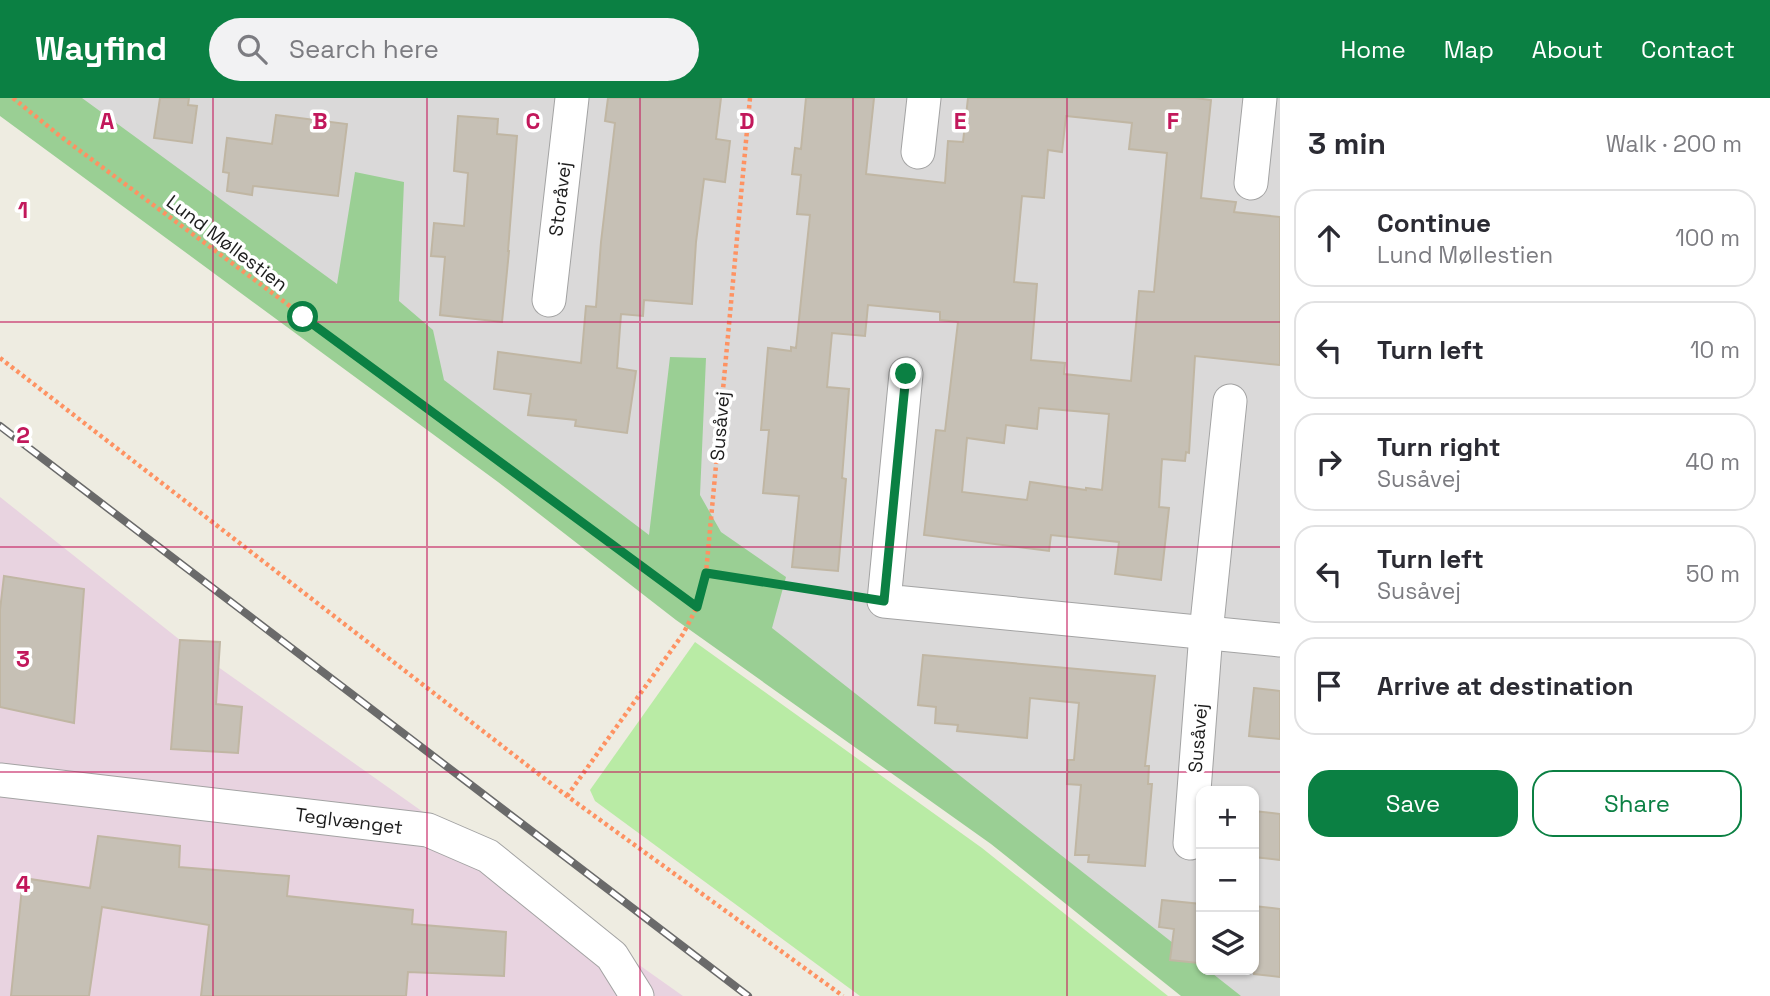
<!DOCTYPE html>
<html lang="en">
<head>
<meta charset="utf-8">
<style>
  :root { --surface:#fff; --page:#f2f2f3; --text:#2b2b33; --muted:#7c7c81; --line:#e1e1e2; --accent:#0b8043 }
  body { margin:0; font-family:"Space Grotesk",sans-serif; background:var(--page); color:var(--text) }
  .controls { position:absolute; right:21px; bottom:21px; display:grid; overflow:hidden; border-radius:14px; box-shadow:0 2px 5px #0004 }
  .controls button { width:63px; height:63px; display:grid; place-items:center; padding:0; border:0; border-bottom:2px solid var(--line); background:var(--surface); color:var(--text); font:35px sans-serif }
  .stop { position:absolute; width:21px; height:21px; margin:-16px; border:5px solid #0b8043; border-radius:50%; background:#fff }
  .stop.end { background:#0b8043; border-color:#fff; box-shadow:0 2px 7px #0008 }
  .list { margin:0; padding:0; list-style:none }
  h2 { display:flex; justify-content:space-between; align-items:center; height:91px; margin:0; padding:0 28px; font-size:30px }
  h2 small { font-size:23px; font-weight:400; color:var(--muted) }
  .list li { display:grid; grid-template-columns:46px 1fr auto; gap:21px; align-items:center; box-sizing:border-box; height:98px; margin:0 14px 14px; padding:0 14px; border:2px solid var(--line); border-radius:21px }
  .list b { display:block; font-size:26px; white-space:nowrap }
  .list p { margin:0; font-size:23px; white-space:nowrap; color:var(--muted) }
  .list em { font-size:23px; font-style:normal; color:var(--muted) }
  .actions { display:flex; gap:14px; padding:21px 28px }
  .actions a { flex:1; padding:16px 0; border:2px solid var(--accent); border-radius:21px; text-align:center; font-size:24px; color:var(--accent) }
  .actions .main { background:var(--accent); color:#fff }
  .icon { flex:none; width:38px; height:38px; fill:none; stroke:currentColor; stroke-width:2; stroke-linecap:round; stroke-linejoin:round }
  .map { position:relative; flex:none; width:1280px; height:898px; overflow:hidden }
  header { display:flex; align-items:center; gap:42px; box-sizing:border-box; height:98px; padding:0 35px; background:var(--accent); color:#fff }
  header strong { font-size:33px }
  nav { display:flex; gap:38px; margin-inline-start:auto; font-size:24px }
  .search { width:490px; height:63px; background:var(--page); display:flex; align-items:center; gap:18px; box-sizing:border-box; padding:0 24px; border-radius:38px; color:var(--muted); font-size:26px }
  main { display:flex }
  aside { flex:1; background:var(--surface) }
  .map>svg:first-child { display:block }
  .residential { fill:#dad9d9; fill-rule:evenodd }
  .industrial { fill:#e8d3e0 }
  .grass { fill:#b9eba5 }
  .forest { fill:#9acf94 }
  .building { fill:#c6c0b5; stroke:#c0b6a3; stroke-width:2; fill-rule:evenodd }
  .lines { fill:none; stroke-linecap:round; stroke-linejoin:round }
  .minor-casing { stroke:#a3a3a3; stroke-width:35 }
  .path { stroke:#fe9262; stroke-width:4.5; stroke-dasharray:3.5 3.5; stroke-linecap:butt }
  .minor { stroke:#fff; stroke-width:33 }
  .rail-casing { stroke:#6a6a6a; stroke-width:8 }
  .rail { stroke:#fff; stroke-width:5; stroke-dasharray:16; stroke-linecap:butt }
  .route { stroke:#0b8043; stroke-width:9 }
  .grid { fill:none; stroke:#c2185b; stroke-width:2; stroke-opacity:0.55 }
  .labels { text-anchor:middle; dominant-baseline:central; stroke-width:7; stroke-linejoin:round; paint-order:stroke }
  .street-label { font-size:19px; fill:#1c1c1c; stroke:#fff }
  .grid-label { font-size:23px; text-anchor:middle; font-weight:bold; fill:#c2185b; stroke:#fff; stroke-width:7; stroke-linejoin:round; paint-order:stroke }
</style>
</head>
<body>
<header>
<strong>Wayfind</strong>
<div class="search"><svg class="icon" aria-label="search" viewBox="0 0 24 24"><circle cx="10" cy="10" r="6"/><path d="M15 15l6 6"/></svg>Search here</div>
<nav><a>Home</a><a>Map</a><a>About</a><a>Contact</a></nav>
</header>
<main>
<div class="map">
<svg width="1280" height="898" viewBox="0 0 1280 898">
  <rect width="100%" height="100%" fill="#eeece1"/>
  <!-- residential -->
  <path class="residential" d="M 38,0 L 1280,0 L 1280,898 L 1197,898 ZM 1201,693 L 1254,693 L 1254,872 L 1201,872 Z"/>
  <!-- industrial -->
  <polygon class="industrial" points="0,399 180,542 683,898 0,898"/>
  <!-- grass -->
  <polygon class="grass" points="695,544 982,750 1168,898 860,898 595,703 590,692"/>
  <!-- forest -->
  <polygon class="forest" points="0,0 82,0 337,186 355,74 404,84 399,203 433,232 444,282 649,437 670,259 706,260 700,397 721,434 786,479 772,530 1201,867 1201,872 1208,872 1241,898 1181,898 991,746 676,522 498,384 0,18"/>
  <!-- building -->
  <g class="building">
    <polygon points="160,0 189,0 188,7 197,8 192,45 154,40"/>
    <polygon points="608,0 721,0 716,41 730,43 725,84 704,81 696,144 692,206 644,202 643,218 621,216 617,270 636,273 627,335 575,328 576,322 528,317 531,296 494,291 498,254 581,265 586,208 596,209 601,144 615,25 605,23"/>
    <path d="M 806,0 L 874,0 L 866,76 L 945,85 L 948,43 L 963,44 L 968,0 L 1195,0 L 1211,2 L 1201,100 L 1236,104 L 1234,114 L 1280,119 L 1280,267 L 1195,258 L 1189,355 L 1186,354 L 1185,363 L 1162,361 L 1159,409 L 1169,410 L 1161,482 L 1115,476 L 1119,444 L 1051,437 L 1049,453 L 924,437 L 936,332 L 945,333 L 958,224 L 940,222 L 940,214 L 868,207 L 865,238 L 832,235 L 827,289 L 849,291 L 842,380 L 846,381 L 838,473 L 792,469 L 799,398 L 763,395 L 769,332 L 761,332 L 768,250 L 791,253 L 791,249 L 796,250 L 810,117 L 797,116 L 801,77 L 792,76 L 795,50 L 801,51 ZM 1066,18 L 1132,25 L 1129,51 L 1167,55 L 1154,194 L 1139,193 L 1131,283 L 1064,276 L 1065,265 L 1031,262 L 1037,186 L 1014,184 L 1022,98 L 1044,100 L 1048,52 L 1062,54 ZM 1039,310 L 1109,316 L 1102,392 L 1086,390 L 1086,392 L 1030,384 L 1027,402 L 962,394 L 967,340 L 1004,345 L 1006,327 L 1037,331 Z"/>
    <polygon points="276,17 347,26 338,98 253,88 252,97 227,93 229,75 223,74 227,40 272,46"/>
    <polygon points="458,18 498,21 497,36 517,38 508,153 509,153 502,224 440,217 445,159 431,158 434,125 464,128 468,75 454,73"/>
    <polygon points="4,478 84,491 74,625 0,609 0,512"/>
    <polygon points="180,542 220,544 216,606 242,609 238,655 171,651"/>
    <polygon points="923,557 1155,578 1145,668 1149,668 1148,686 1152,686 1145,768 1088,764 1089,757 1075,757 1081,687 1067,686 1068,662 1074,662 1079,605 1030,600 1027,640 957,633 958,627 935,625 936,609 918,607"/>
    <polygon points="1254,590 1280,593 1280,641 1249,638"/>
    <polygon points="1254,713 1280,716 1280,762 1254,759"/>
    <polygon points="98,738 180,748 179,769 289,778 287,798 413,812 412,826 506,834 504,878 408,874 406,898 201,898 209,827 102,809 89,898 11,898 23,780 90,790"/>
    <polygon points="1162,802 1201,806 1201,834 1198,865 1170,862 1174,831 1159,829"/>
    <polygon points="1254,808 1280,811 1280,879 1254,876"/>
  </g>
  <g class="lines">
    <defs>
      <g id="minor">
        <polyline points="918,54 924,0"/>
        <polyline points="1251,85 1260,0"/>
        <polyline points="549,202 572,0"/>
        <polyline points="906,276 884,503 1280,542"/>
        <polyline points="0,682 428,732 488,758 612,858 637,898"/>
        <polyline points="1190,745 1206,535 1230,303"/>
      </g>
    </defs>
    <!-- minor casing -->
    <use href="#minor" class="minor-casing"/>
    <!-- path -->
    <g class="path">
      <polyline points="13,0 60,38 697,509"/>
      <polyline points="750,0 706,475 852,498"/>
      <polyline points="0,260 567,698 843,898"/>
      <polyline points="567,698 683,536 697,509 706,475"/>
    </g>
    <!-- minor -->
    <use href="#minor" class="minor"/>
    <defs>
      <polyline id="rail" points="0,328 748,898"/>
    </defs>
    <!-- rail casing -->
    <use href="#rail" class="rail-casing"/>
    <!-- rail -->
    <use href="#rail" class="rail"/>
  </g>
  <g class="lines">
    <!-- route -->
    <polyline class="route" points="303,219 697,509 706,475 884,503 906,276"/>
  </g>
  <!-- grid -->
  <path class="grid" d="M 213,0 L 213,898M 427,0 L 427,898M 640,0 L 640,898M 853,0 L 853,898M 1067,0 L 1067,898M 0,224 L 1280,224M 0,449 L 1280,449M 0,674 L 1280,674"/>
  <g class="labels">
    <!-- street labels -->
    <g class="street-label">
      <text transform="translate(560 101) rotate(-83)">Storåvej</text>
      <text transform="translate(227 145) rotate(37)">Lund Møllestien</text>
      <text transform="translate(720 328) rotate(-85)">Susåvej</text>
      <text transform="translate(1198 640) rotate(-85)">Susåvej</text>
      <text transform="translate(349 723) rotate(7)">Teglvænget</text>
    </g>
  </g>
  <g class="grid-label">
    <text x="107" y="31">A</text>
    <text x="320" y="31">B</text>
    <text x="533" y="31">C</text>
    <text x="747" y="31">D</text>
    <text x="960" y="31">E</text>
    <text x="1173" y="31">F</text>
    <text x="23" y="120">1</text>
    <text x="23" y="345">2</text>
    <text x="23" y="569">3</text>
    <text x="23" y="794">4</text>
  </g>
</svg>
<div class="controls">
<button>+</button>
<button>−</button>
<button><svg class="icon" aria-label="layers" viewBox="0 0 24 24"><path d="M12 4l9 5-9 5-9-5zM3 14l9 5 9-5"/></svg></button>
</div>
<div class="stop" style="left:303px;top:219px"></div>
<div class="stop end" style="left:906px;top:276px"></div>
</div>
<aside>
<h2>3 min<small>Walk · 200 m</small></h2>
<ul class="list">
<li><svg class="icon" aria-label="ahead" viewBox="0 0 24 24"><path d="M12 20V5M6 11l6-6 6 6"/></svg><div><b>Continue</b><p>Lund Møllestien</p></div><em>100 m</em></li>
<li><svg class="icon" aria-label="left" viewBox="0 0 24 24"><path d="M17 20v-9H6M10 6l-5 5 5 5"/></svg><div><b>Turn left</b></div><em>10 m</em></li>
<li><svg class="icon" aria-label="right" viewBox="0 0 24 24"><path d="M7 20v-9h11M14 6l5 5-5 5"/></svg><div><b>Turn right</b><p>Susåvej</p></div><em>40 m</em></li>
<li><svg class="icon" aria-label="left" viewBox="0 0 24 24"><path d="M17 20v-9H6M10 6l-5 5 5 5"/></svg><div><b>Turn left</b><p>Susåvej</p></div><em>50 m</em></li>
<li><svg class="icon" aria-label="arrive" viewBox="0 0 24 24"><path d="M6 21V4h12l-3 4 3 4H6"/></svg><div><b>Arrive at destination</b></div></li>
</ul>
<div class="actions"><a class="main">Save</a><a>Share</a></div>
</aside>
</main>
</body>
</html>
